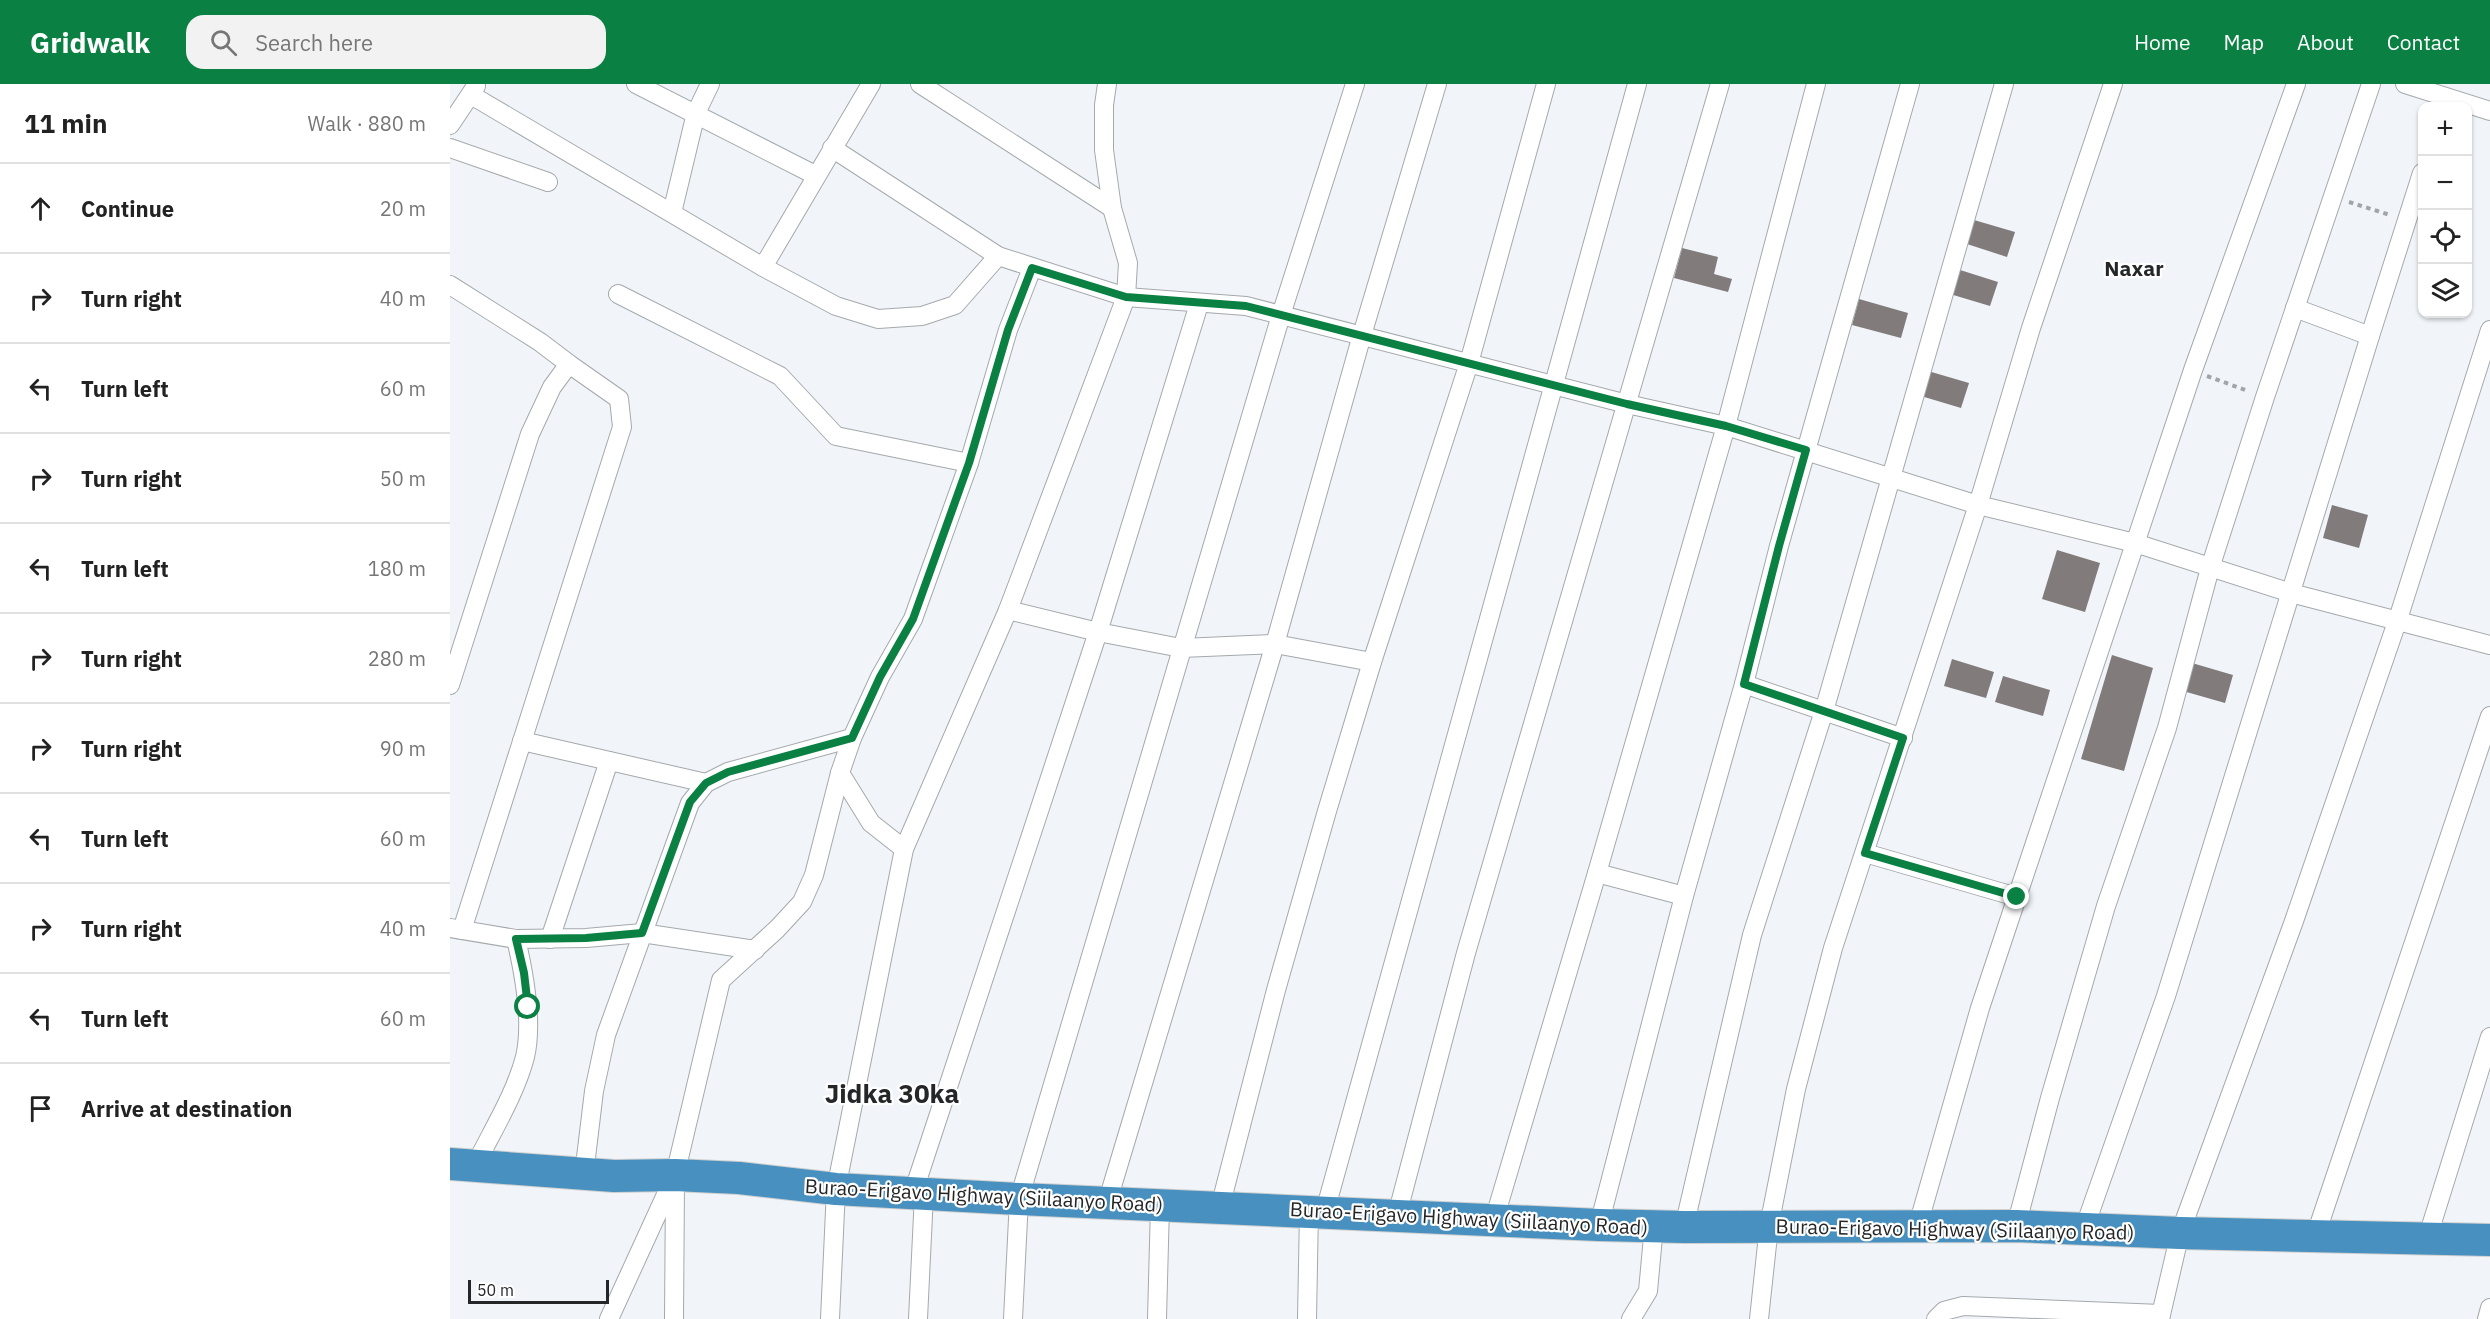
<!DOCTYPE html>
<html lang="en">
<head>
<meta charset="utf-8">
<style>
  :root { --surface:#fff; --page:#f2f2f2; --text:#222; --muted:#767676; --line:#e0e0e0; --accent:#0b8043 }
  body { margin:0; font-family:"IBM Plex Sans",sans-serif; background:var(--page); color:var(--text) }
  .controls { position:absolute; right:18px; top:18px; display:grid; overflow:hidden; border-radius:12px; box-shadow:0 2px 4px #0004 }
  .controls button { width:54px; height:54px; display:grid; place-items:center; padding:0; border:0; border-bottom:2px solid var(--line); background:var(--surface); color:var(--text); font:30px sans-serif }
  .scale { position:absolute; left:18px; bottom:15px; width:141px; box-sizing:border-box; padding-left:6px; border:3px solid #242627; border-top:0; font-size:16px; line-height:21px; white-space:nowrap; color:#242627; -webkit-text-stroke:4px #fff; paint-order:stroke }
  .stop { position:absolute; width:18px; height:18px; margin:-14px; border:4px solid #0b8043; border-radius:50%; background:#fff }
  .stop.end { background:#0b8043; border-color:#fff; box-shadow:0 2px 6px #0008 }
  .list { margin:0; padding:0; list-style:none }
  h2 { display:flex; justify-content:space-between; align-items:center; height:78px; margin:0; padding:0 24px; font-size:26px }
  h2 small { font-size:20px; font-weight:400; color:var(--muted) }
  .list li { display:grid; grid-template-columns:39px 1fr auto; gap:18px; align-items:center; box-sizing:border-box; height:90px; padding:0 24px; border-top:2px solid var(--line) }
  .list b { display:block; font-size:22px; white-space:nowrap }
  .list em { font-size:20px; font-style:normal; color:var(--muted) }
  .icon { flex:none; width:33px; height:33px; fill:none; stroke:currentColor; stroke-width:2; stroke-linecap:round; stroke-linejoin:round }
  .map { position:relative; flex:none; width:2040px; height:1235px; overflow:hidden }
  header { display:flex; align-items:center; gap:36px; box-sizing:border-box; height:84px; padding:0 30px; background:var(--accent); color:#fff }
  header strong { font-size:28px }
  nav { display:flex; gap:33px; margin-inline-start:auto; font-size:21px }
  .search { width:420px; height:54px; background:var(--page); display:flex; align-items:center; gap:15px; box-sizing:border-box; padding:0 21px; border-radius:18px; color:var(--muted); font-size:22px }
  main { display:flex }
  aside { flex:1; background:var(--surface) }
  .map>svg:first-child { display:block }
  .building { fill:#817b7b }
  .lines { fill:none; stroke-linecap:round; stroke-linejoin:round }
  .street-casing { stroke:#a4a9ac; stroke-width:20 }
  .highway-casing { stroke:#cfcfcf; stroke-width:34 }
  .path { stroke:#a2a5a8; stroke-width:4; stroke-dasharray:4.5 4.5; stroke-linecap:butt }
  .street { stroke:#fff; stroke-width:18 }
  .highway { stroke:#4790bf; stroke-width:32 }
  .route { stroke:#0b8043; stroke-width:8 }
  .labels { text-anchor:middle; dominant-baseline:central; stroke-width:4.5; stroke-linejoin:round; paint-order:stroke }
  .street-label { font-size:20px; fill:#242627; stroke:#fff }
  .neighbourhood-label { font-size:21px; font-weight:bold; fill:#242627; stroke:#fff }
  .district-label { font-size:26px; font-weight:bold; fill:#242627; stroke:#fff }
</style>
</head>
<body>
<header>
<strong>Gridwalk</strong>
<div class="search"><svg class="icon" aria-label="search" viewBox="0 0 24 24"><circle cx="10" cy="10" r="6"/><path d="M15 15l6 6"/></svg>Search here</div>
<nav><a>Home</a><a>Map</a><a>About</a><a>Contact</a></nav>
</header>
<main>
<aside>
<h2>11 min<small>Walk · 880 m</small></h2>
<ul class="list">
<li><svg class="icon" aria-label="ahead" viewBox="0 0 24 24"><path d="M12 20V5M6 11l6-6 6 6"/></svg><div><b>Continue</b></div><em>20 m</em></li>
<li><svg class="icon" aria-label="right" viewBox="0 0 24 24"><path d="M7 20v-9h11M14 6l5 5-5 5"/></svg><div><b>Turn right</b></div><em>40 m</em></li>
<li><svg class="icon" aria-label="left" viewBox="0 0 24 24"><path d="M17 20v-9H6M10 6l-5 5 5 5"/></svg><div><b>Turn left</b></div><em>60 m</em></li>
<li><svg class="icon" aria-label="right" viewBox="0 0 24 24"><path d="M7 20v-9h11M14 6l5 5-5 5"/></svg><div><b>Turn right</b></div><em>50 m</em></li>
<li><svg class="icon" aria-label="left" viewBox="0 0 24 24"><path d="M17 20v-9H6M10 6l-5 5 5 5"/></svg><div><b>Turn left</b></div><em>180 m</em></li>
<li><svg class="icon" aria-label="right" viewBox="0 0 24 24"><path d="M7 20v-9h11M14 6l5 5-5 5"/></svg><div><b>Turn right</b></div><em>280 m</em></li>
<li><svg class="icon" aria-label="right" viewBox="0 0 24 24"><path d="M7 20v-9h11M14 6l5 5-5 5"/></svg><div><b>Turn right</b></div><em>90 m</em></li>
<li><svg class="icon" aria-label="left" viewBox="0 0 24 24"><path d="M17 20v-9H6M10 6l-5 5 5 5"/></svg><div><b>Turn left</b></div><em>60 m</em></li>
<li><svg class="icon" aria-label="right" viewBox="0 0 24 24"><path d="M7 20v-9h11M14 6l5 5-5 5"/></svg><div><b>Turn right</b></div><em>40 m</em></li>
<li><svg class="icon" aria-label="left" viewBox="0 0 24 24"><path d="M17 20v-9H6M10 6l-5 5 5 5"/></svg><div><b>Turn left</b></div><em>60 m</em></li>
<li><svg class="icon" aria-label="arrive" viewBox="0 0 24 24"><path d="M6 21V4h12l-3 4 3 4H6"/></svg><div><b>Arrive at destination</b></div></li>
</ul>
</aside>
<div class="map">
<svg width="2040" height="1235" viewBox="0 0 2040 1235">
  <rect width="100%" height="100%" fill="#f1f5f9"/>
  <!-- building -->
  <g class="building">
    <polygon points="1524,136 1565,148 1557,173 1517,160"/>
    <polygon points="1232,164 1268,173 1264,190 1282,195 1278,208 1224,194"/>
    <polygon points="1507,185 1548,198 1540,222 1500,210"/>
    <polygon points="1409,215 1458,229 1451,254 1402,241"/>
    <polygon points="1478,287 1519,299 1511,324 1471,312"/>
    <polygon points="1882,421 1918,431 1909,464 1873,454"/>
    <polygon points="1607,466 1650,479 1635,528 1592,515"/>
    <polygon points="1662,571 1703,584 1674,687 1631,675"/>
    <polygon points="1502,575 1544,588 1536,614 1494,602"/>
    <polygon points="1742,579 1783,591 1775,619 1733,607"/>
    <polygon points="1553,592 1600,606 1593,632 1545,618"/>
  </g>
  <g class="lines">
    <defs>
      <g id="street">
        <polyline points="186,0 365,91"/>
        <polyline points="470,0 662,124"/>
        <polyline points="1955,0 2040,27"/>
        <polyline points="21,11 313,183 386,222 428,235 472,232 505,221 548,172"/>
        <polyline points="0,41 26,2"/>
        <polyline points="0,64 98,98"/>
        <polyline points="382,64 548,172 676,213 796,222 1177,320 1276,342 1528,421 1685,459 1841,509 2040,561"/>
        <polyline points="222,129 246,29 260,0"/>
        <polyline points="313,183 421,0"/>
        <polyline points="0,201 90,258 119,280 102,303 80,350 0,601"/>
        <polyline points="168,210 330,292 386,352 519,379"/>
        <polyline points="1845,224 1920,252"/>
        <polyline points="558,526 648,548 731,564 825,560 922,578"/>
        <polyline points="1294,600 1453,654"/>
        <polyline points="72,657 256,699"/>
        <polyline points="390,689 421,739 454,765"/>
        <polyline points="1415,769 1567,813 1743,286 1846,0"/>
        <polyline points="1147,789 1234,812"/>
        <polyline points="0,844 66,855 136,854 192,849 305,866"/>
        <polyline points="12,846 172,343 169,315 119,280"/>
        <polyline points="100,855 159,677"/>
        <path d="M 25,1082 C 42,1047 65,1011 75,973 C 83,939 74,889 66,855"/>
        <polyline points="134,1090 144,1007 156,951 240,719 256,699 278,688 402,654"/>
        <polyline points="463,1109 648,548 749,220"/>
        <polyline points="657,1119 825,560 912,251 987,0"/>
        <polyline points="770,1123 826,906 877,727 922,578 1019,279 1096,0"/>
        <polyline points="875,1127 1187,0"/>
        <polyline points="947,1131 1016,869 1270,0"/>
        <polyline points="1044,1136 1147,789 1276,342 1366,0"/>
        <polyline points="1149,1141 1234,812 1294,600 1329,462 1460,0"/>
        <polyline points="1468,1141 1530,924 1567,813"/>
        <polyline points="1566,1142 1600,1014 1656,822 1717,644 1760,484 1815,313 1921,0"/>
        <polyline points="1234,1143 1302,851 1374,627 1554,0"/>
        <polyline points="1634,1145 1716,912 1920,252 1972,89"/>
        <polyline points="1865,1153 2040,632"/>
        <polyline points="1977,1155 2040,953"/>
        <polyline points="159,1235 225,1091 271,896 327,845 352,818 364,791 390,689 402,654 430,593 463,535 519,379 558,246 582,184"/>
        <polyline points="224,1235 225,1099"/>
        <polyline points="380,1235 386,1105 454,765 558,526 676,213 678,179 662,124 654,66 654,21 657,0"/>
        <polyline points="468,1235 474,1110"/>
        <polyline points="563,1235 569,1115 831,231 905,0"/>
        <polyline points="707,1235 710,1121"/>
        <polyline points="857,1235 859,1126"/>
        <polyline points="1181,1235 1198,1207 1204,1142"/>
        <polyline points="1309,1235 1319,1142 1346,1005 1383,864 1528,421 1581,244 1663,0"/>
        <polyline points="1486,1235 1494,1227 1513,1222 1711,1230"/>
        <polyline points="1710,1235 1730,1149 1844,837 1948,535 2040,246"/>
        <polyline points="2037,1235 2040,1224"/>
      </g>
      <polyline id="highway" points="0,1080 164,1092 225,1091 289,1094 386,1105 569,1115 1149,1141 1234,1143 1566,1142 1730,1149 2040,1156"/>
    </defs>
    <!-- street casing -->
    <use href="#street" class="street-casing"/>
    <!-- highway casing -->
    <use href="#highway" class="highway-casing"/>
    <!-- path -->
    <g class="path">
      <polyline points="1899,118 1940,131"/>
      <polyline points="1757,292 1798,307"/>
    </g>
    <!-- street -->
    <use href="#street" class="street"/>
    <!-- highway -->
    <use href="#highway" class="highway"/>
  </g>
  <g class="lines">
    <!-- route -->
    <polyline class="route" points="78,923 74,889 66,855 136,854 192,849 240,718 256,699 278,688 402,654 430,593 463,535 519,379 558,246 582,184 676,213 796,222 1177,320 1276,342 1356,366 1329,462 1294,600 1453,654 1415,769 1567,813"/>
  </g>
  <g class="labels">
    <!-- street labels -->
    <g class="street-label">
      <text transform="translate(534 1111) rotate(3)">Burao-Erigavo Highway (Siilaanyo Road)</text>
      <text transform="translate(1019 1134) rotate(3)">Burao-Erigavo Highway (Siilaanyo Road)</text>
      <text transform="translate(1505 1145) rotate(1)">Burao-Erigavo Highway (Siilaanyo Road)</text>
    </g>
    <!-- neighbourhood labels -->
    <g class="neighbourhood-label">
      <text x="1684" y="184">Naxar</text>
    </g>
    <!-- district labels -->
    <g class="district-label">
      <text x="442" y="1009">Jidka 30ka</text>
    </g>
  </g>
</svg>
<div class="controls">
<button>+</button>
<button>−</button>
<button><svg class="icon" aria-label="locate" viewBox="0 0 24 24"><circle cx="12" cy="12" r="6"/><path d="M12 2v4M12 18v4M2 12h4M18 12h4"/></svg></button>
<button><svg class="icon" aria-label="layers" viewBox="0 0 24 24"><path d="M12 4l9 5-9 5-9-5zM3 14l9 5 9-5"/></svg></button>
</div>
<div class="scale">50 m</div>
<div class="stop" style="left:78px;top:923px"></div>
<div class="stop end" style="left:1567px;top:813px"></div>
</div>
</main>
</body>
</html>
